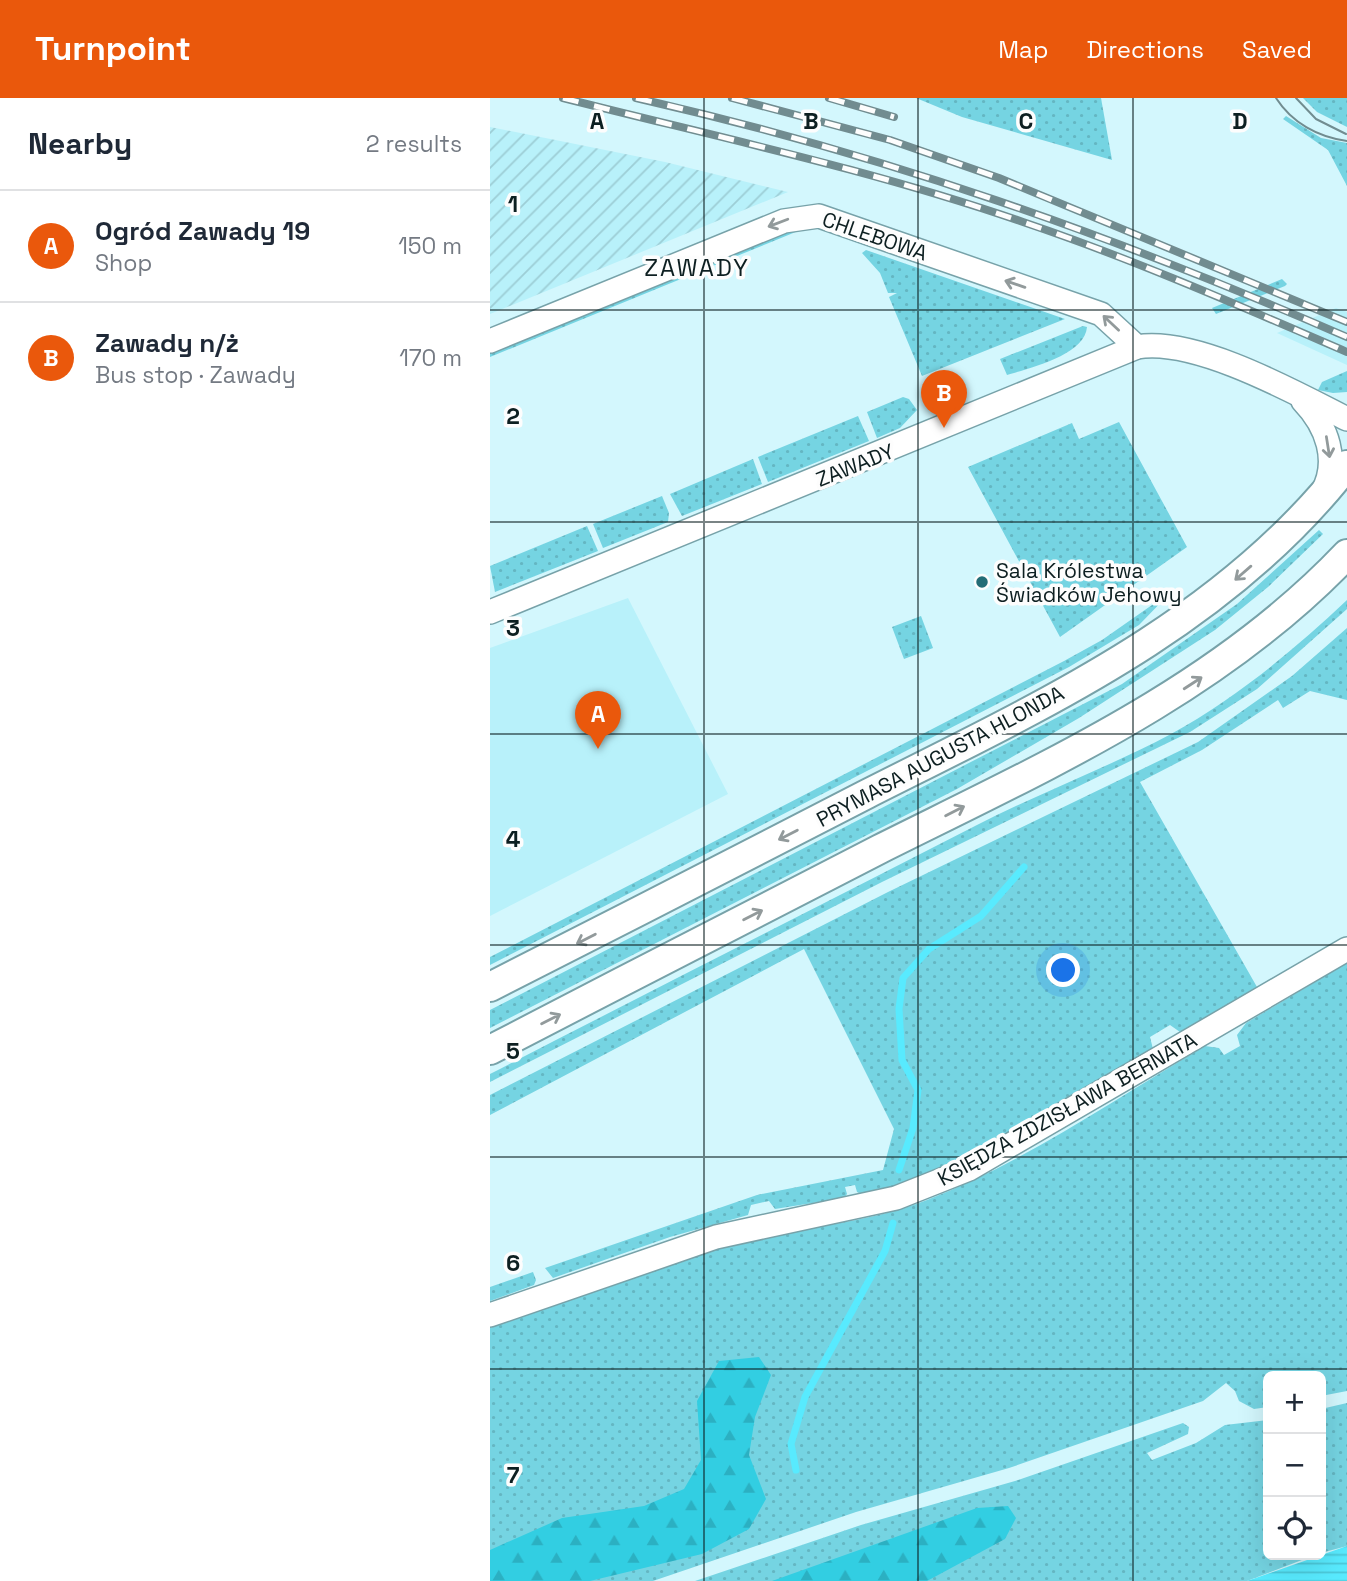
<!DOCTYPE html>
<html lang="en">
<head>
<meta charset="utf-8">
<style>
  :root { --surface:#fff; --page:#f2f2f3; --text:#1f2937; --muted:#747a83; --line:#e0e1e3; --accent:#ea580c }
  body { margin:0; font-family:"Space Grotesk",sans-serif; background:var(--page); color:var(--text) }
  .controls { position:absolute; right:21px; bottom:21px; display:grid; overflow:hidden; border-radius:10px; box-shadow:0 7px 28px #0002 }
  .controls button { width:63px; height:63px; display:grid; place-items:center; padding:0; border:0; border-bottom:2px solid var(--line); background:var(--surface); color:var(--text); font:35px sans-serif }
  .you { position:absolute; left:574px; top:873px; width:24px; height:24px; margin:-18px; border:5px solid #fff; border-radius:50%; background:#1a73e8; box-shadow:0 0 0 10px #1a73e833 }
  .badge { display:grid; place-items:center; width:46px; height:46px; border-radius:50%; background:var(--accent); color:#fff; font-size:23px; font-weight:700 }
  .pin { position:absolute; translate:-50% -58px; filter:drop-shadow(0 2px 4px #0008) }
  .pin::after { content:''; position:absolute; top:37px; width:24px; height:21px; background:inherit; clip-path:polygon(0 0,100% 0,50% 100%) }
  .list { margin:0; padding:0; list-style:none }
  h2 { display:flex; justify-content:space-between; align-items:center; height:91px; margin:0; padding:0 28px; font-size:30px }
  h2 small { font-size:23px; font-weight:400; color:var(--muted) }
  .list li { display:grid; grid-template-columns:46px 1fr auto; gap:21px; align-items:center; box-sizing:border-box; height:112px; padding:0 28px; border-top:2px solid var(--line) }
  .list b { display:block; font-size:26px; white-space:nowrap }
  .list p { margin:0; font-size:23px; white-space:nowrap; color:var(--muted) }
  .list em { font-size:23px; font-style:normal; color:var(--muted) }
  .icon { flex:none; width:38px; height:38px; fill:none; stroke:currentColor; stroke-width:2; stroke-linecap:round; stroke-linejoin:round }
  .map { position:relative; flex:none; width:857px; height:1483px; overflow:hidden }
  header { display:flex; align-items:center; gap:42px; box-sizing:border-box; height:98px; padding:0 35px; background:var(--accent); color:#fff }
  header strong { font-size:33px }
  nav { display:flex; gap:38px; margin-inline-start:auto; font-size:24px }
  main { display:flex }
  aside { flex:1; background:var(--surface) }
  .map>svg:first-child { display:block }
  .built { fill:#b8f1fa }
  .industrial { fill:url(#industrial-furrows) }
  .green { fill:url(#green-dots) }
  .forest { fill:url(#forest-firs) }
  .water { fill:url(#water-rules) }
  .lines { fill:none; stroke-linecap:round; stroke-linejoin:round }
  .stream { stroke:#58eafe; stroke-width:7 }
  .minor-casing { stroke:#77a2a9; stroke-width:26 }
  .major-casing { stroke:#77a2a9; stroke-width:32 }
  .minor { stroke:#fff; stroke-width:23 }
  .major { stroke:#fff; stroke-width:28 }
  .tram { stroke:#718c90; stroke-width:2 }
  .rail-casing { stroke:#718c90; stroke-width:8 }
  .rail { stroke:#fdfdfd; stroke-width:5; stroke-dasharray:16; stroke-linecap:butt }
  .oneway { stroke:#929a9b }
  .grid { fill:none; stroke:#0d1f21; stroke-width:2; stroke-opacity:0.55 }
  .poi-dot { fill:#236c76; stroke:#fdfdfd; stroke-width:2.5 }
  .labels { text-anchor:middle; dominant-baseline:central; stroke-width:7; stroke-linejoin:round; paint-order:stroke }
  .street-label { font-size:21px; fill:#0d1f21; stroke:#fdfdfd }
  .poi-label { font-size:21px; fill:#0d1f21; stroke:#fdfdfd; text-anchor:start }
  .quarter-label { font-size:24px; letter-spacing:2px; fill:#0d1f21; stroke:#fdfdfd }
  .grid-label { font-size:23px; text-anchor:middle; font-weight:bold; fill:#0d1f21; stroke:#fdfdfd; stroke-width:7; stroke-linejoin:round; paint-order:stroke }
</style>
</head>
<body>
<header>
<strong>Turnpoint</strong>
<nav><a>Map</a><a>Directions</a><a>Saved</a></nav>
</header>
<main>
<aside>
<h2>Nearby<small>2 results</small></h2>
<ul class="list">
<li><span class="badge">A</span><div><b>Ogród Zawady 19</b><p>Shop</p></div><em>150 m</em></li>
<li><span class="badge">B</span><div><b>Zawady n/ż</b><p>Bus stop · Zawady</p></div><em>170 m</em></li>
</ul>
</aside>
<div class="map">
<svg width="857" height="1483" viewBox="0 0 857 1483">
  <defs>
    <pattern id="industrial-furrows" width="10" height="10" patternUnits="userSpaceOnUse" patternTransform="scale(1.75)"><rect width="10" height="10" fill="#b8f1fa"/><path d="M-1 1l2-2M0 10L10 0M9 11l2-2" fill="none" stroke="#9dced6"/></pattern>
    <pattern id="green-dots" width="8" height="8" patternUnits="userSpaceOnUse" patternTransform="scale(1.75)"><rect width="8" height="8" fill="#75d4e2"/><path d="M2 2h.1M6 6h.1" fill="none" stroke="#64b6c2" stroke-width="1.8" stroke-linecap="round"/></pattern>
    <pattern id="forest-firs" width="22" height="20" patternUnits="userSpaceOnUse" patternTransform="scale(1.75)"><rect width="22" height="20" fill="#32cee2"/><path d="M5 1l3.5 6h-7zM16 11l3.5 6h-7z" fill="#2bb0c2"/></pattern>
    <pattern id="water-rules" width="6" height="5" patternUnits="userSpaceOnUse" patternTransform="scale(1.75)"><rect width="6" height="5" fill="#58eafe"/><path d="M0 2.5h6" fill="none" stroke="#4bc8d9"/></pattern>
  </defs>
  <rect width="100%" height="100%" fill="#d3f7fd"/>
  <!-- built -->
  <g class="built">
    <polygon points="846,210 857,214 857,267 787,235"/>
    <polygon points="138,500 238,696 0,818 0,550"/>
  </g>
  <!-- industrial -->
  <polygon class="industrial" points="0,29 175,64 298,94 0,216"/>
  <!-- green -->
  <g class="green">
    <polygon points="426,0 611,0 622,62 472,19"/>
    <polygon points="813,0 857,0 857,29 827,14"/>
    <polygon points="796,18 831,40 857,45 857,88 838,52 793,21"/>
    <polygon points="304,128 313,131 0,259 0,253"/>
    <polygon points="376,152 575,221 432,278 399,199 407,195 398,195 390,175 372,155"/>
    <polygon points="792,181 797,186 795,188 726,216 722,210"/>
    <path d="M 593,228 L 597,229 C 595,257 540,270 517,277 L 510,261 Z"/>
    <polygon points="857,273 857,294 843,295 828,292 832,284"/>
    <polygon points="413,299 419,301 427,312 410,330 387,340 377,314"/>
    <polygon points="368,318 379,343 278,384 268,359"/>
    <polygon points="629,324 697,449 570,539 478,369 582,325 589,341"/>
    <polygon points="263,361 272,386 192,418 180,396"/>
    <polygon points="172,398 179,415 178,424 113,450 103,426"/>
    <polygon points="97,428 108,453 5,494 0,468"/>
    <polygon points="829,432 833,436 778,489 725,532 589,620 467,691 0,930 0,912 632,586 747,506"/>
    <polygon points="682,493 649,527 579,569 0,867 0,859 574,563 612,542"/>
    <path d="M 857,502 L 857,511 L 767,591 L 700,634 L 392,784 L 0,984 L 0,976 C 161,893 323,811 485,728 C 549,695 617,670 681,636 C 746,600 803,553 857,502 Z"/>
    <polygon points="431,518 443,550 414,561 402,529"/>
    <path d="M 857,530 L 857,602 L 820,593 L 793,610 L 788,602 L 712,652 L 650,684 L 767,889 L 690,934 L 680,927 L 660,939 L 663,951 C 621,976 404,1112 367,1094 L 365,1087 L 355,1089 L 357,1096 L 354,1100 L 285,1111 L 279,1103 L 261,1107 L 258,1117 L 180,1139 L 63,1180 L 55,1170 L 267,1097 L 393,1072 L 404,1031 L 314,851 L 0,1017 L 0,997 L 398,794 L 708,644 L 802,578 Z"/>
    <path d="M 857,865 L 857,1293 L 831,1298 L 831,1278 L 778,1278 L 778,1309 L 764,1311 L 749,1303 L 745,1293 L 736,1285 L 713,1303 L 519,1370 L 366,1414 L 163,1483 L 0,1483 L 0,1230 C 81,1200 162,1167 246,1145 C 309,1129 376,1126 437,1102 C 535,1064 625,1001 715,948 L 729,950 L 734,957 L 750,948 L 747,937 L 756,925 Z"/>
    <polygon points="43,1174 46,1182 44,1187 0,1203 0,1189"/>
    <polygon points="857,1305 857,1448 831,1455 831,1311"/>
    <polygon points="778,1322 778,1457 825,1457 757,1483 205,1483 371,1427 525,1383 693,1325 699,1329 698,1336 657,1355 662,1362 706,1345 735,1327"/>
  </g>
  <!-- forest -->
  <g class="forest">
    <polygon points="269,1259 281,1277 265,1319 259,1357 276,1401 259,1431 212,1456 100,1483 0,1483 0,1452 72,1420 154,1408 194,1391 211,1362 207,1303 229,1263"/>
    <polygon points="518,1408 526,1420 515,1441 437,1483 282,1483 487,1410"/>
  </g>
  <!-- water -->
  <polygon class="water" points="857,1448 857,1483 757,1483"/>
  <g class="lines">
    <!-- stream -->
    <g class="stream">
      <polyline points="409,1072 423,1030 428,992 412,962 409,911 413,880 439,851 491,818 534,769"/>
      <polyline points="306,1372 301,1346 315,1299 395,1153 403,1125"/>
    </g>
    <defs>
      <g id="minor">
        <polyline points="0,243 294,123 329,118 611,216 647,249"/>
        <path d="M 813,303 C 837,328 850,363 832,395"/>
        <path d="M 0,514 L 647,249 C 705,239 804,294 857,321"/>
        <polyline points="0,1217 226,1139 406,1100 479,1071 857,851"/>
      </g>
      <g id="major">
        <path d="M 0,889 C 126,825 251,761 377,696 C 551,608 735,525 857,367"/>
        <path d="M 0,952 C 130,885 260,817 390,751 C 556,668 728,592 857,456"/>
      </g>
    </defs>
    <!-- minor casing -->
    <use href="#minor" class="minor-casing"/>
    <!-- major casing -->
    <use href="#major" class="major-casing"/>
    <!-- minor -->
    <use href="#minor" class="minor"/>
    <!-- major -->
    <use href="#major" class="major"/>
    <!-- tram -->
    <g class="tram">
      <path d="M 786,0 C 802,25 828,39 857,43"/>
      <polyline points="806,0 826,21 856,36"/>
    </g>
    <defs>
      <g id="rail">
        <path d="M 73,0 C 227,39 383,72 533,124 C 643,161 750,208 857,254"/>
        <path d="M 146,0 C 396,57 622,137 857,239"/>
        <polyline points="242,0 400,42 509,80 857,224"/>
        <polyline points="339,0 404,19"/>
      </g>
    </defs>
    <!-- rail casing -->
    <use href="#rail" class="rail-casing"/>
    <!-- rail -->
    <use href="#rail" class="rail"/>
  </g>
  <!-- one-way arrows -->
  <defs><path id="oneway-shaft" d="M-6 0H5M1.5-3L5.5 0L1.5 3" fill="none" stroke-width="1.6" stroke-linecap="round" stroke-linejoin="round" transform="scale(1.75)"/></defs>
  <g class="oneway">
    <use href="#oneway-shaft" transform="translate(288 125) rotate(159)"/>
    <use href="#oneway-shaft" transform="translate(525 186) rotate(-161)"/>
    <use href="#oneway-shaft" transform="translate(621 225) rotate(-137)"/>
    <use href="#oneway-shaft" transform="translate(838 349) rotate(81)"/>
    <use href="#oneway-shaft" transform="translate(753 475) rotate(139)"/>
    <use href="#oneway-shaft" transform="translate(703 585) rotate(-33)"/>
    <use href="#oneway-shaft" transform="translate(465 713) rotate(-27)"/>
    <use href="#oneway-shaft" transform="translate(298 737) rotate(153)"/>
    <use href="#oneway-shaft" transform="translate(263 817) rotate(-27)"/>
    <use href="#oneway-shaft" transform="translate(96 841) rotate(153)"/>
    <use href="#oneway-shaft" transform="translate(61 921) rotate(-27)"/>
  </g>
  <!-- grid -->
  <path class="grid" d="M 214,0 L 214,1483M 428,0 L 428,1483M 643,0 L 643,1483M 0,212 L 857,212M 0,424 L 857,424M 0,636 L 857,636M 0,847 L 857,847M 0,1059 L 857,1059M 0,1271 L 857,1271"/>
  <!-- markers -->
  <circle class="poi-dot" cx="492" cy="484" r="7"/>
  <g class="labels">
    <!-- street labels -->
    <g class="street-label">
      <text transform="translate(385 138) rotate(19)">CHLEBOWA</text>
      <text transform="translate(365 367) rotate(-22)">ZAWADY</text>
      <text transform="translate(450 658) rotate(-28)">PRYMASA AUGUSTA HLONDA</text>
      <text transform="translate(577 1011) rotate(-29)">KSIĘDZA ZDZISŁAWA BERNATA</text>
    </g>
    <!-- poi labels -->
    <g class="poi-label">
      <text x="506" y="472">Sala Królestwa<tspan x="506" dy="24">Świadków Jehowy</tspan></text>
    </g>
    <!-- quarter labels -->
    <g class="quarter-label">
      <text x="207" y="169">ZAWADY</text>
    </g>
  </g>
  <g class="grid-label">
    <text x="107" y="31">A</text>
    <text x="321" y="31">B</text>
    <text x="536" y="31">C</text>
    <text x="750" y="31">D</text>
    <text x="23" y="114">1</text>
    <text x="23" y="326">2</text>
    <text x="23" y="538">3</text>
    <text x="23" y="749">4</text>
    <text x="23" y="961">5</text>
    <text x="23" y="1173">6</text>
    <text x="23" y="1385">7</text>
  </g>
</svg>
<div class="controls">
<button>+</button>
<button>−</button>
<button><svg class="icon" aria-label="locate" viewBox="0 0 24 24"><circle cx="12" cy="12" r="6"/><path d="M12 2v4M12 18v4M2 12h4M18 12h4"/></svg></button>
</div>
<div class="you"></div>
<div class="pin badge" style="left:108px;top:651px">A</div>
<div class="pin badge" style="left:454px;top:330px">B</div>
</div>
</main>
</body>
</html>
